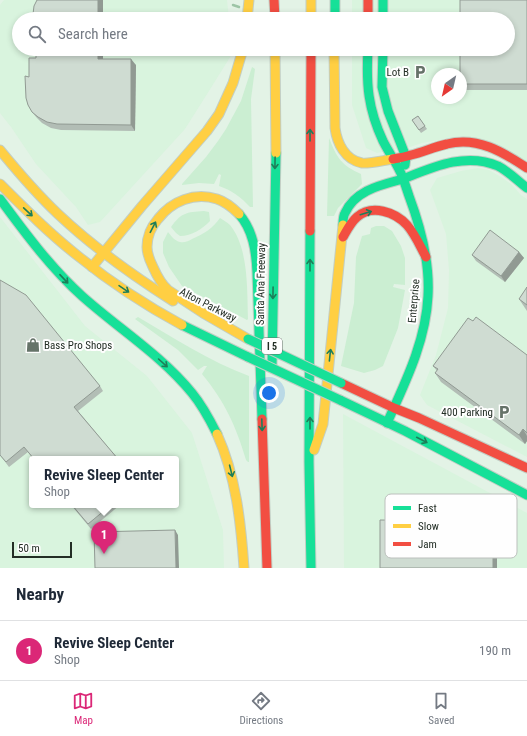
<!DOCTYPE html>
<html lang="en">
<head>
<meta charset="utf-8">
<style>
  :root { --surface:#fff; --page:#f2f2f3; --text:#1f2937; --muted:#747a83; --line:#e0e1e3; --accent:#db2777 }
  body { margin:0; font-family:"Roboto Condensed",sans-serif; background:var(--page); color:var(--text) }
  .compass { position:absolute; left:431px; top:68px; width:36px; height:36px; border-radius:50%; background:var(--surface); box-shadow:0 2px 6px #0003; rotate:214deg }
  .scale { position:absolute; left:12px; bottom:10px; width:60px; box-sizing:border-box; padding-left:4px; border:2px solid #232e25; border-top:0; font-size:11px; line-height:14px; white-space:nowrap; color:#232e25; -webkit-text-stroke:3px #fefefe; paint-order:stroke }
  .you { position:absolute; left:269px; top:393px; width:14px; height:14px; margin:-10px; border:3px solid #fff; border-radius:50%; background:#1a73e8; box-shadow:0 0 0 6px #1a73e833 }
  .badge { display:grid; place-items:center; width:26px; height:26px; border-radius:50%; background:var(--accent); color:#fff; font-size:13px; font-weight:700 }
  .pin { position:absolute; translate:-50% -33px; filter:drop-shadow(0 1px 2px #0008) }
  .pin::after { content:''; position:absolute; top:21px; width:14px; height:12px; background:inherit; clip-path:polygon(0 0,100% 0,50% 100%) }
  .popup { position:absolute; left:29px; top:456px; width:150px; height:52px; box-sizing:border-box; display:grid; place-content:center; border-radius:4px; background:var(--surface); filter:drop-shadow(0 1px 3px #0005); font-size:13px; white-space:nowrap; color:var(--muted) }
  .popup b { font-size:15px; color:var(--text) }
  .popup::after { content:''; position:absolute; left:50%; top:100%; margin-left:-8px; border:8px solid transparent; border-top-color:var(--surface) }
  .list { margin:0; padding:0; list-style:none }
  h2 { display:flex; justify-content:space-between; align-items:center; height:52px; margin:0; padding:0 16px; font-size:17px }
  h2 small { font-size:13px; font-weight:400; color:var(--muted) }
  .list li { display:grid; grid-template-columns:26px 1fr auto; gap:12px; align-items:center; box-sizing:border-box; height:60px; padding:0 16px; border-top:1px solid var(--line) }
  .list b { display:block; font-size:15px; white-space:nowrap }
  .list p { margin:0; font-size:13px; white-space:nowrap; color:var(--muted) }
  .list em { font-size:13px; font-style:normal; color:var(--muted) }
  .icon { flex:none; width:22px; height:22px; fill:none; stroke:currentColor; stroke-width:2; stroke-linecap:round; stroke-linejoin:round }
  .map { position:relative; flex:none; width:527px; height:568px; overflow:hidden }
  .search { position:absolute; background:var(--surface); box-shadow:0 2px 6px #0003; left:12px; right:12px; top:12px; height:44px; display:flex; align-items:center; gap:10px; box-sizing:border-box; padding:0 14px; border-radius:22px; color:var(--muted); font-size:15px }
  .sheet { height:112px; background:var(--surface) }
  nav { display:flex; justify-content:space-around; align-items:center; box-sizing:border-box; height:56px; border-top:1px solid var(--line); background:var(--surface); font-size:11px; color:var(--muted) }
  nav a { display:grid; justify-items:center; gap:2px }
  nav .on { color:var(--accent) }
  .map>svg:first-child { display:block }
  .built { fill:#d9f4de; fill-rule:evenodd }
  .green { fill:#cbeed2 }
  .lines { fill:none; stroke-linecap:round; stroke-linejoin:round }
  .stream { stroke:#9dc5a6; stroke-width:2.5 }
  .fast-casing { stroke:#c2cec4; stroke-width:11 }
  .slow-casing { stroke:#c2cec4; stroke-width:11 }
  .jam-casing { stroke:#c2cec4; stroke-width:11 }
  .fast { stroke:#16e098; stroke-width:9 }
  .slow { stroke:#ffcf43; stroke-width:9 }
  .jam { stroke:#f24e42; stroke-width:9 }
  .fast-bridge-casing { stroke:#c2cec4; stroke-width:11; stroke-linecap:butt }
  .fast-bridge { stroke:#16e098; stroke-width:9 }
  .wall { fill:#b2bdb5 }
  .shaded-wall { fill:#919a93 }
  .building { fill:#cfdcd2; stroke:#919a93 }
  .oneway { stroke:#1d7e59 }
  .labels { text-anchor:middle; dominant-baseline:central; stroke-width:4; stroke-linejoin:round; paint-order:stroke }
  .shield { fill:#fefefe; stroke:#656c66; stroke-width:1 }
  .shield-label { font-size:10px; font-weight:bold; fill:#232e25 }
  .poi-label { font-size:11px; fill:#232e25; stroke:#fefefe; text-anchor:end }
  .street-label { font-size:11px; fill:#232e25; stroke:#fefefe }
  .key { fill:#fefefe; stroke:#bcc0bd; stroke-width:1 }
  .key-label { font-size:11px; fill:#232e25 }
</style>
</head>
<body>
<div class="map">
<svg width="527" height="568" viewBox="0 0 527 568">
  <rect width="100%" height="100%" fill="#e3f3e6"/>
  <!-- built -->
  <g class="built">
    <polygon points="4,0 227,0 229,19 19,19 19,49 232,49 232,54 209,91 185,129 100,222 88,225 76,207 36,164 11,127 0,113 0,5"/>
    <path d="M 352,0 L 527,0 L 527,168 L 460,136 L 422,143 L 410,147 L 377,153 L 366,148 L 352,105 L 352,49 L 508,49 L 508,19 L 352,19 ZM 437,74 L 461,74 L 461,98 L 437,98 Z"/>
    <polygon points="478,168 489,170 501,177 511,184 521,195 527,199 527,457 427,405 420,395 436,355 448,308 449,270 446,234 430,190 437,178 461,171"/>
    <path d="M 0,217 L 85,326 L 147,376 L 192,433 L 223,530 L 224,568 L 0,568 ZM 32,459 L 176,459 L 176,505 L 32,505 Z"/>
    <polygon points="343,414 527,513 527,568 344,568"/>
  </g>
  <!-- green -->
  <g class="green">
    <path d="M 252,67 L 255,69 L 251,99 L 253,207 L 250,207 C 241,197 231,190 219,186 L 221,175 L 219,174 L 214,184 L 199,183 L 182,185 L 182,184 L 206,157 L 218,141 L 226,129 L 241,101 Z"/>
    <path d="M 329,138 C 337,158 341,165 361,174 L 362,184 L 338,208 L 334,216 L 327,216 Z"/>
    <path d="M 204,211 L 209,212 L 210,221 C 202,229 192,236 180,236 L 176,233 L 171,227 C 181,213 186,212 204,211 Z"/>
    <path d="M 220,218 C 223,220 227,222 230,225 C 249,248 247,291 248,319 L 247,320 L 182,286 L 169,267 L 163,253 L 163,242 L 168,232 C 171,236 175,241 180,242 C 184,243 189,241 192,239 C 204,234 213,228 220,218 Z"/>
    <polygon points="376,226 384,226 392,231 401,246 405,258 405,285 394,284 393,287 405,290 398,328 383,366 375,370 364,373 341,366 354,303 356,257 362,236 370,234 371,228"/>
    <path d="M 138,317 C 174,338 209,361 249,376 L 249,462 L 248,462 L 246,460 C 236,426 225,402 202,374 L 207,366 L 204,366 L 198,370 L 178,350 L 135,319 Z"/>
  </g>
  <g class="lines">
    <!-- stream -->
    <polyline class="stream" points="233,5 239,7"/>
    <defs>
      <g id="fast">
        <polyline points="335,0 335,19"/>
        <polyline points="383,0 383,19"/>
        <path d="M 368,49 C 366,84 368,109 383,141 C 389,153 398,165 403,178 C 405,184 407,190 409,196 C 421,228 430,261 428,296 C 426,341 405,383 387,423"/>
        <polyline points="383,49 382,87 388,111 406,157 405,165"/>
        <path d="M 403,179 C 433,167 466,152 498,166 C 508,171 518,181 527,188"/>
        <path d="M 0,199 C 25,233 51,268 82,296 C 119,329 161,355 192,393 C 202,405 210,420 217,434"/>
        <path d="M 239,214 C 253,230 256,251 257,272 L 262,419"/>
        <path d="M 343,225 C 343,221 343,216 345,213 C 355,190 381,185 403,179"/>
        <polyline points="310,231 309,462 311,568"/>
        <polyline points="182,325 248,357"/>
        <polyline points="272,366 276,153"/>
        <polyline points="340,400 405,431 527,495"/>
      </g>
      <g id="slow">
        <polyline points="311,0 311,19"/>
        <polyline points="247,19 249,0"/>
        <polyline points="275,49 276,153"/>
        <path d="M 334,49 L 335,128 C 337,143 345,160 362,163 C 369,164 385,160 393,159"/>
        <path d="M 0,150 C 18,172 37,194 58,214 C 93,247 132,275 173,301"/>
        <path d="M 0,184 C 25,209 50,234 78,256 C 110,282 145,305 182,325"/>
        <path d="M 239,214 C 233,208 226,202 217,199 C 194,192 172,201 158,219 C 151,227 147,237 147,247 C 147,255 150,261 153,267 C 157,276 161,284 168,290 L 203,313 L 248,339"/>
        <polyline points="92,267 142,206 207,131 219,114 233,83 243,49"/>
        <path d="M 217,434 C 236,476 241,523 244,568"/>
        <polyline points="314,450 323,424 343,225"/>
      </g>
      <g id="jam">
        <polyline points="274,0 275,19"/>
        <polyline points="368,0 368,19"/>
        <path d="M 393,159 C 399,158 405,157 411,155 C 423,152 434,147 447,144 C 477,136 503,152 527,168"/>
        <polyline points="310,231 311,49"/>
        <path d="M 343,237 C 347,230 351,222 357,217 C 372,204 395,212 407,225 C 415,234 420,246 426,257"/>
        <polyline points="341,383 394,408 419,418 527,468"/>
        <polyline points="262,419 267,568"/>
      </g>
    </defs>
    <!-- fast casing -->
    <use href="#fast" class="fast-casing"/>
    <!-- slow casing -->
    <use href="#slow" class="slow-casing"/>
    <!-- jam casing -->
    <use href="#jam" class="jam-casing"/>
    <!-- fast -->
    <use href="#fast" class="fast"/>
    <!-- slow -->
    <use href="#slow" class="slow"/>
    <!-- jam -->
    <use href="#jam" class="jam"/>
    <defs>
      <g id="fast-bridge">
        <polyline points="248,339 341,383"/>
        <polyline points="248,357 340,400"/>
      </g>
    </defs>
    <!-- fast-bridge casing -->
    <use href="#fast-bridge" class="fast-bridge-casing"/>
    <!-- fast-bridge -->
    <use href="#fast-bridge" class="fast-bridge"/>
  </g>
  <!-- wall -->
  <g class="wall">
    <polygon points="527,0 527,90 464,90 461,86 461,84"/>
    <polygon points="36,58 103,59 136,65 135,131 61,130 51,128 42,123 37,118 32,112 29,77"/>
    <polygon points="418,116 427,129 421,133 412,120"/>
    <polygon points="519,252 524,258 505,282 476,261 472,255"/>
    <polygon points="0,280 100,386 103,391 78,411 118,459 33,459 28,452 9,467 0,455"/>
    <polygon points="527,287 527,311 519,299"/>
    <polygon points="473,321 527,355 527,441 525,444 441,382 435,373 437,371 433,366"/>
    <polygon points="71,505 120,505 91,529"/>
  </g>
  <!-- shaded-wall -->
  <g class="shaded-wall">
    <rect x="98" y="0" width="5" height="19"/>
    <polygon points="98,49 103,49 103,65 98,59"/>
    <polygon points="131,59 136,65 135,131 131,125"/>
    <polygon points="519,252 524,258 505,282 501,276"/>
    <polygon points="523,429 527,436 527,441 525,444 519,435"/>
    <polygon points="487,521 491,527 491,535 486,528"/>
    <polygon points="493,529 497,535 497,568 493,568"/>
    <polygon points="175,530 178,535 179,568 176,568"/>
  </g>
  <!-- building -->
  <g class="building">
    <polygon points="37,0 98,0 98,19 33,19 33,14 34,6"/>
    <polygon points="460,0 527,0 527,84 461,84 461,74 460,74 460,49 508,49 508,19 460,19"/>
    <polygon points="36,49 98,49 98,59 131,59 131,125 57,124 47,122 38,117 32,112 28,105 26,98 25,76 29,77 29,58 36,58"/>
    <polygon points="418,116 425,126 419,130 412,120"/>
    <polygon points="490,230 519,252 501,276 472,255"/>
    <polygon points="0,280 26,295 100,386 74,407 118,459 34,459 24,447 6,462 0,455"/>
    <polygon points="527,287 527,305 519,299"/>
    <polygon points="476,317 527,355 527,433 523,429 519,435 435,373 438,369 433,366 468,318 473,321"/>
    <polygon points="72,505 111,505 88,524"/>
    <polygon points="380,520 487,521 486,528 493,529 493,568 380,568"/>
    <polygon points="175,530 176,568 95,568 94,532"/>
  </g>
  <!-- one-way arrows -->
  <defs><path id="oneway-shaft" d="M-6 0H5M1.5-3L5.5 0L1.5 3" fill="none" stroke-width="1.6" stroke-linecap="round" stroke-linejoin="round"/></defs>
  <g class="oneway">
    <use href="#oneway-shaft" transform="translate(310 135) rotate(-90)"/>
    <use href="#oneway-shaft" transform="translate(275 163) rotate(91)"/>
    <use href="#oneway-shaft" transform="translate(28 212) rotate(43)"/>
    <use href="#oneway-shaft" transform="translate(366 213) rotate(-17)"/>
    <use href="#oneway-shaft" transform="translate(153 227) rotate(-63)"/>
    <use href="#oneway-shaft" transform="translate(310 265) rotate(-90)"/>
    <use href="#oneway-shaft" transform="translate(64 279) rotate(47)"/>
    <use href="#oneway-shaft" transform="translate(124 289) rotate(34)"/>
    <use href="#oneway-shaft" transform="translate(273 293) rotate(91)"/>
    <use href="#oneway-shaft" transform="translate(330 355) rotate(-84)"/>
    <use href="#oneway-shaft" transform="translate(163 363) rotate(42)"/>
    <use href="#oneway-shaft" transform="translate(310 423) rotate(-90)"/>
    <use href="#oneway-shaft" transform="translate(262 425) rotate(88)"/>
    <use href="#oneway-shaft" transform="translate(422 440) rotate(27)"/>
    <use href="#oneway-shaft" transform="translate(231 471) rotate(76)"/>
  </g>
  <!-- icons -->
  <defs>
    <symbol id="parking-bare" viewBox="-9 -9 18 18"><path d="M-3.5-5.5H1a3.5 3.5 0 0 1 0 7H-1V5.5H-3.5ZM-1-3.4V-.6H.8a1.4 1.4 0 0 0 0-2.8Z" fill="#667369" stroke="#fefefe" stroke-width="2.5" paint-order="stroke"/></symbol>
    <symbol id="shop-bare" viewBox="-9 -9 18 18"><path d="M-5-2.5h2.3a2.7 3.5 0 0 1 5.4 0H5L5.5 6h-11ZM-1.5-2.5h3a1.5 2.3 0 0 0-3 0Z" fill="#667369" stroke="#fefefe" stroke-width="2.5" paint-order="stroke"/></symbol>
  </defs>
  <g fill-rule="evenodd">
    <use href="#parking-bare" x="410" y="62" width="20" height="20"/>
    <use href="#shop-bare" x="23" y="335" width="20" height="20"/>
    <use href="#parking-bare" x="494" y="402" width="20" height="20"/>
  </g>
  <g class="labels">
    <!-- shield labels -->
    <rect class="shield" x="262" y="338" width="20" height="16" rx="3"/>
    <g class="shield-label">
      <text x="272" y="346">I 5</text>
    </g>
    <!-- poi labels -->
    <g class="poi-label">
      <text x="409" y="72">Lot B</text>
      <text x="44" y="345" text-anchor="start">Bass Pro Shops</text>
      <text x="493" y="412">400 Parking</text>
    </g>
    <!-- street labels -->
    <g class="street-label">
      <text transform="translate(261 284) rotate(-89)">Santa Ana Freeway</text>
      <text transform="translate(414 301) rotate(-85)">Enterprise</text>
      <text transform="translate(208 305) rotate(27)">Alton Parkway</text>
    </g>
  </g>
  <!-- legend -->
  <rect x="385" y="494" width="132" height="64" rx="6" class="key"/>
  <rect x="393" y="506" width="18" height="4" fill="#16e098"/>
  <rect x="393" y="524" width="18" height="4" fill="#ffcf43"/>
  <rect x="393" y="542" width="18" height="4" fill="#f24e42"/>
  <g class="key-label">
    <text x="418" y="512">Fast</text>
    <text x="418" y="530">Slow</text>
    <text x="418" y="548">Jam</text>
  </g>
</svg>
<svg class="compass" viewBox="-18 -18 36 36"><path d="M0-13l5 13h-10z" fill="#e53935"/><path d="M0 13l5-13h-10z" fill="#747a83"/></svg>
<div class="scale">50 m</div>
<div class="you"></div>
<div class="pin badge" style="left:104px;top:554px">1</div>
<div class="popup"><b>Revive Sleep Center</b>Shop</div>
<div class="search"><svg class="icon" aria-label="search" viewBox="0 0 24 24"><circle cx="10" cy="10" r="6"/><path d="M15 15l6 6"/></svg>Search here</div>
</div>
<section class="sheet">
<h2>Nearby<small></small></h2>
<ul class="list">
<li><span class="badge">1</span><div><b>Revive Sleep Center</b><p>Shop</p></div><em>190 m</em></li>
</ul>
</section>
<nav>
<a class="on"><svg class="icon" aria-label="map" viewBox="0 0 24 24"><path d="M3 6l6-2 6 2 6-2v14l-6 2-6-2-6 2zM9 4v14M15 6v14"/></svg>Map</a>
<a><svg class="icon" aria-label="directions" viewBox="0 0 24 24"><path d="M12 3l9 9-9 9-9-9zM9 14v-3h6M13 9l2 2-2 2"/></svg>Directions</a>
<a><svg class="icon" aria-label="saved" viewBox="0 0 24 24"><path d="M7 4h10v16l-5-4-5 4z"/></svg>Saved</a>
</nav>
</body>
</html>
